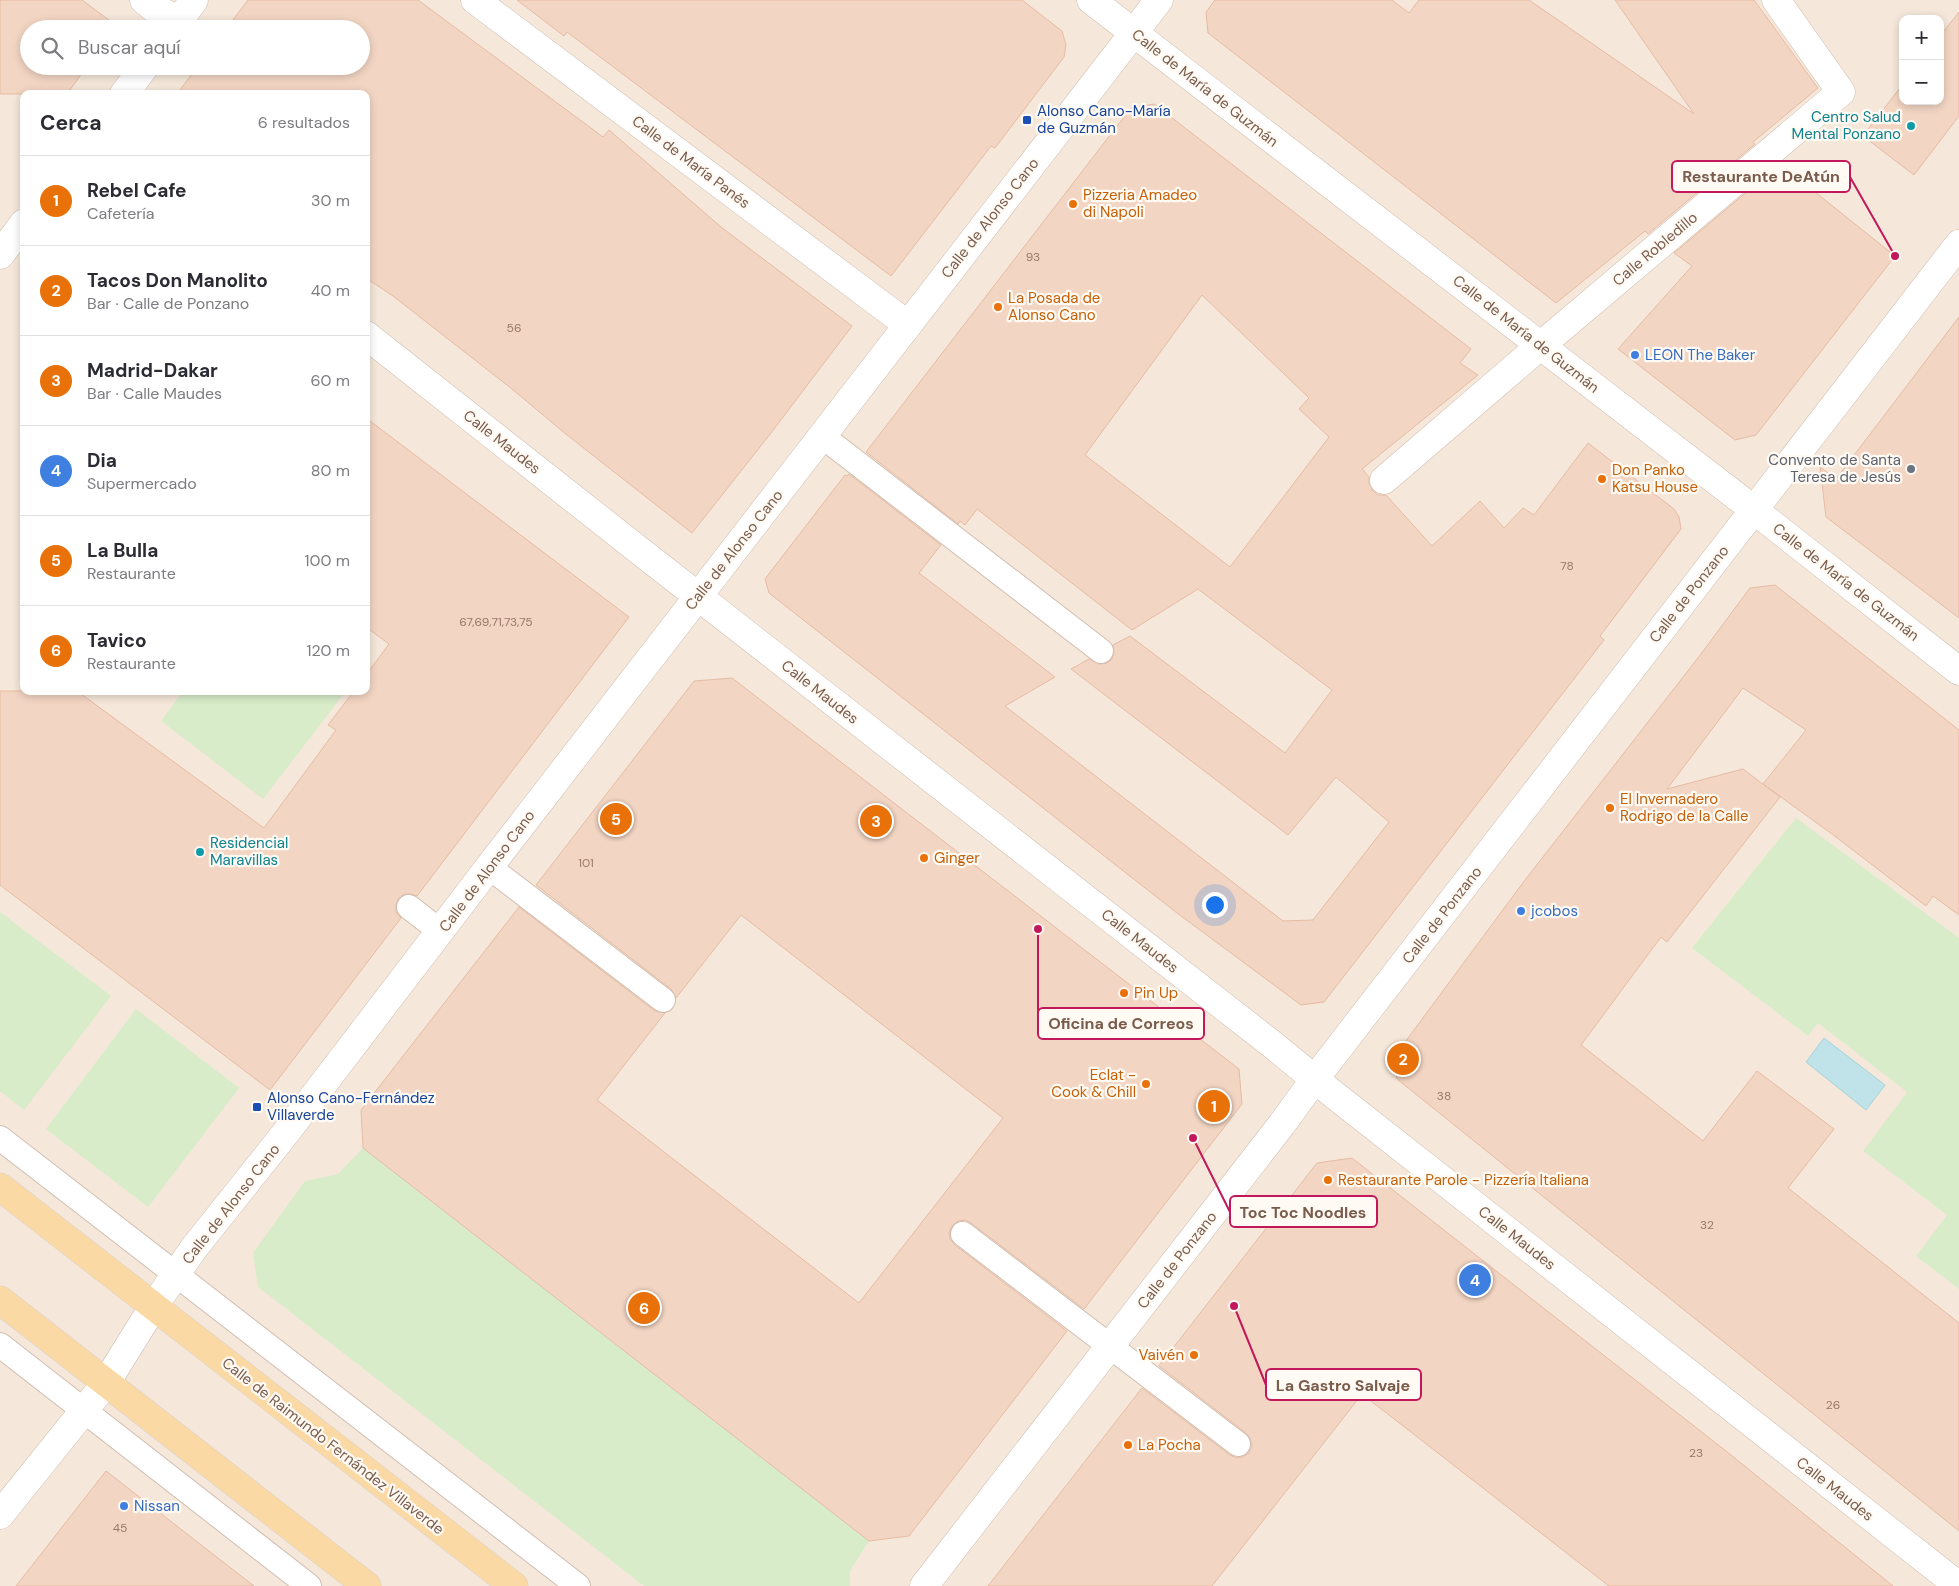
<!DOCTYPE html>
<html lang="es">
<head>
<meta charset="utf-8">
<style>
  :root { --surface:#fff; --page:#f2f2f3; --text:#2b2b33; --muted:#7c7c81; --line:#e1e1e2; --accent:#e76f51 }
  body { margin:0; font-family:"DM Sans",sans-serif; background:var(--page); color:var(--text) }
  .controls { position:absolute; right:15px; top:15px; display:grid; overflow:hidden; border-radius:10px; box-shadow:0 2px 8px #0003 }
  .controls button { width:45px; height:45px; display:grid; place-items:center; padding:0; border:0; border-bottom:1px solid var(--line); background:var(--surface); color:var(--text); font:25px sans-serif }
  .you { position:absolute; left:1214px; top:904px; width:18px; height:18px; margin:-12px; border:4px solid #fff; border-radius:50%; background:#1a73e8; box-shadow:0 0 0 8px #1a73e833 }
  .badge { display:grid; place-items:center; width:32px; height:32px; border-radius:50%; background:var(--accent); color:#fff; font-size:16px; font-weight:700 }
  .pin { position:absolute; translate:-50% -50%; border:2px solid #fff; box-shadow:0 1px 5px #0006 }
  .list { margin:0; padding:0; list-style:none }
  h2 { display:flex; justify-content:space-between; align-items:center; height:65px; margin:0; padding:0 20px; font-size:21px }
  h2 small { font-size:16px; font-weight:400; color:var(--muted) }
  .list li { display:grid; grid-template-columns:32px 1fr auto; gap:15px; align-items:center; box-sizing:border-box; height:90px; padding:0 20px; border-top:1px solid var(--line) }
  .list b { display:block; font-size:19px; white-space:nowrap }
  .list p { margin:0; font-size:16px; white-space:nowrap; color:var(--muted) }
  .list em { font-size:16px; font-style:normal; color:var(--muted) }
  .icon { flex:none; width:28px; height:28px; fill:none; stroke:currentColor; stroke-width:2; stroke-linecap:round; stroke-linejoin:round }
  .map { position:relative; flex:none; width:1959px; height:1586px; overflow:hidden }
  .search { position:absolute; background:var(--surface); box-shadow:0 2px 8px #0003; left:20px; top:20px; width:350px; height:55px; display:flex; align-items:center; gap:12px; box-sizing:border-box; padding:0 18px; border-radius:28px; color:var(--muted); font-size:19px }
  .panel { position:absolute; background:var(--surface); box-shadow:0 2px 8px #0003; left:20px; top:90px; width:350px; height:605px; border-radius:10px }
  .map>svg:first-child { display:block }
  .residential { fill:#f5e8da; fill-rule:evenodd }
  .green { fill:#d8ecc9 }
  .water { fill:#bfe3e8; stroke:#a5d3da }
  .building { fill:#f3d5c3; stroke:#e6bba3; fill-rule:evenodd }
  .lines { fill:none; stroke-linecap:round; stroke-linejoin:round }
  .service-casing { stroke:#d1beb0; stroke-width:26 }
  .minor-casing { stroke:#d1beb0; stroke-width:29 }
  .primary-casing { stroke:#dad1cd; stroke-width:29 }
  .service { stroke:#fff; stroke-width:24 }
  .minor { stroke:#fff; stroke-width:28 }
  .primary { stroke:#fbd9a5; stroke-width:28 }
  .transit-dot { fill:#1a4fb4; stroke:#fffaf3; stroke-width:2 }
  .culture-dot { fill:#0f9aa8; stroke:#fffaf3; stroke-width:2 }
  .food-dot { fill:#e8710a; stroke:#fffaf3; stroke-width:2 }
  .shop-dot { fill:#3f7fe0; stroke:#fffaf3; stroke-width:2 }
  .worship-dot { fill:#6b7280; stroke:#fffaf3; stroke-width:2 }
  .labels { text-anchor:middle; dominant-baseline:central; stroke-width:4.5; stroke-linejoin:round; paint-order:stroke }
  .number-label { font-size:12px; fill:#987a6a }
  .street-label { font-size:15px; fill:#7a5c4d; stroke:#fffaf3 }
  .transit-label { font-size:15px; fill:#164399; stroke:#fffaf3; text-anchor:start }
  .culture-label { font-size:15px; fill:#0d838f; stroke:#fffaf3; text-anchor:end }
  .food-label { font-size:15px; fill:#c56008; stroke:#fffaf3; text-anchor:start }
  .shop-label { font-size:15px; fill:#366cbe; stroke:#fffaf3; text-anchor:start }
  .worship-label { font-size:15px; fill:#5b616d; stroke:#fffaf3; text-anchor:end }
  .leader { fill:none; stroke:#c2185b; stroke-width:2 }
  .callout-dot { fill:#c2185b; stroke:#fffaf3; stroke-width:2 }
  .callout { fill:#fffaf3; stroke:#c2185b; stroke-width:2 }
  .callout-label { font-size:16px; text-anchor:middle; font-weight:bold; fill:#7a5c4d }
</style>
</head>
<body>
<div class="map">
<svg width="1959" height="1586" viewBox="0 0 1959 1586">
  <rect width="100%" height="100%" fill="#fdf6ec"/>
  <!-- residential -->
  <path class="residential" d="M 0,0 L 1959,0 L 1959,1586 L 0,1586 ZM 1903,19 L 1940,19 L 1940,101 L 1903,101 ZM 29,29 L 361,29 L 361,66 L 29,66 ZM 24,94 L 366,94 L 366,691 L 24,691 Z"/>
  <!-- green -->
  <g class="green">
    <polygon points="183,691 346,691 263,799 161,721"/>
    <polygon points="1796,818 1959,938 1959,1289 1916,1256 1947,1215 1863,1151 1907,1092 1818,1023 1808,1036 1692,948"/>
    <polygon points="0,912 111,996 24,1110 0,1091"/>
    <polygon points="136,1009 239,1088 148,1207 46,1129"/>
    <polygon points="363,1148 869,1541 850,1571 850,1586 644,1586 258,1287 253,1253 305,1181 338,1174"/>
  </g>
  <!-- water -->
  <polygon class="water" points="1824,1038 1885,1085 1866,1110 1806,1062"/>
  <!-- building -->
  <g class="building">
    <polygon points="0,0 82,0 117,26 114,29 29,29 29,66 87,66 67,94 0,94"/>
    <polygon points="248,0 418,0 603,137 609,130 721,227 852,326 771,433 692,533 567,435 512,389 393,296 366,278 366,94 177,94 198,66 361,66 361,29 226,29"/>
    <polygon points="517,0 1022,0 1062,31 1066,45 1064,57 995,148 991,146 891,276 567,32 564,36"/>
    <polygon points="1215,0 1392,0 1409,13 1419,0 1529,0 1694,114 1615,0 1754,0 1818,88 1753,142 1755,144 1648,234 1645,231 1556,303 1208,33 1206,12"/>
    <polygon points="1959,12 1959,116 1914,175 1863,136 1903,84 1903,101 1940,101 1940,36"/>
    <path d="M 1154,104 L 1471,349 L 1460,363 L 1478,375 L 1362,469 L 1369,477 L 1369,483 L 1373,491 L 1378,495 L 1386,495 L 1432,546 L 1480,501 L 1504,528 L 1523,508 L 1534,515 L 1588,443 L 1674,509 L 1679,517 L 1681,529 L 1600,636 L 1604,640 L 1324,1002 L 1301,1005 L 1177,913 L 769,593 L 765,579 L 845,475 L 847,476 L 849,474 L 941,545 L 919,573 L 1055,677 L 1005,706 L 1283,921 L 1313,920 L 1389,822 L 1336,777 L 1288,835 L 1071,669 L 1089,659 L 1099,664 L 1107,663 L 1112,659 L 1114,653 L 1113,645 L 1130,636 L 1285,753 L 1332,690 L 1198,589 L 1132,630 L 977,509 L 965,525 L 960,521 L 958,524 L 866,452 L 1131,108 ZM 1202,295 L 1309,398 L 1299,409 L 1329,437 L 1230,567 L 1085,455 Z"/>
    <polygon points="1780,164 1895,256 1756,435 1735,440 1618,349 1692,266 1674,253"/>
    <polygon points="1959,317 1959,618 1826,517 1820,467 1836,479"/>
    <polygon points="366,418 629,617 417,896 411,894 404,894 398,899 396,905 396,912 401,918 270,1090 0,885 0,691 77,691 264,828 336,730 328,725 354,691 366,691 366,675 389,644 366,627"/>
    <polygon points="1775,585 1959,730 1959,915 1933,896 1926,906 1832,834 1763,784 1806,730 1743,688 1667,789 1743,769 1780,797 1667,942 1661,937 1581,1045 1703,1141 1757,1071 1834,1129 1788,1188 1959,1323 1959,1531 1397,1079 1394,1057 1525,880 1701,654 1750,588"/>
    <polygon points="732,678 1239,1069 1242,1104 1084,1309 971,1223 965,1220 958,1221 952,1226 949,1233 950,1239 955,1245 1067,1331 909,1536 869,1541 363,1148 361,1110 519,907 655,1011 665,1013 597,1100 859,1303 1003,1118 741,915 676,998 671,989 536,885 694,681"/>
    <polygon points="1352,1158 1731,1455 1893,1586 1609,1586 1362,1394 1212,1586 988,1586 1142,1388 1230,1455 1237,1458 1243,1457 1249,1453 1252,1445 1250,1438 1246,1433 1159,1366 1317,1163"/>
    <polygon points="106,1471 254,1586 16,1586"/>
  </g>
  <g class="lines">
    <defs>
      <g id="service">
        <polyline points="822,436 1101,651"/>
        <polyline points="489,867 663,1000"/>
        <polyline points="409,907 440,931"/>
        <polyline points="0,1138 578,1586"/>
        <polyline points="963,1234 1238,1444"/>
        <polyline points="0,1345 309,1586"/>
      </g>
      <g id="minor">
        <polyline points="144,0 154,8 179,20"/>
        <polyline points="475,0 908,325"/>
        <polyline points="1091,0 1740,499 1959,671"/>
        <polyline points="173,29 194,0"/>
        <polyline points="124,94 145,66"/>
        <polyline points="0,255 24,223"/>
        <polyline points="366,335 645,555 1273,1045 1328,1090 1959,1586"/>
        <polyline points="1384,480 1540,346 1841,92 1776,0"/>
        <polyline points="0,1515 106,1383 153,1307 194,1248 288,1130 489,867 1159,0"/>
        <polyline points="924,1586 1282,1124 1314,1080 1959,244"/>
      </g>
      <g id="primary">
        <polyline points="0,1187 514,1586"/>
        <polyline points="0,1300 367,1586"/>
      </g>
    </defs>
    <!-- service casing -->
    <use href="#service" class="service-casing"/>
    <!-- minor casing -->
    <use href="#minor" class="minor-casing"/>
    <!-- primary casing -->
    <use href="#primary" class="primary-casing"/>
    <!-- service -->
    <use href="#service" class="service"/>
    <!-- minor -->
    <use href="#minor" class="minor"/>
    <!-- primary -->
    <use href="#primary" class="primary"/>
  </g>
  <!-- markers -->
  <g class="transit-dot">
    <rect x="1022" y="115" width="10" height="10" rx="2.5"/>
    <rect x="252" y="1102" width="10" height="10" rx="2.5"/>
  </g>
  <g class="culture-dot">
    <circle cx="1911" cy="126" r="5"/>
    <circle cx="200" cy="852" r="5"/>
  </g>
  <g class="food-dot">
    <circle cx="1073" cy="204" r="5"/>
    <circle cx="998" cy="307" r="5"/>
    <circle cx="1602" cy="479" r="5"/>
    <circle cx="1610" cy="808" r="5"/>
    <circle cx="924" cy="858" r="5"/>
    <circle cx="1124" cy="993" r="5"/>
    <circle cx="1146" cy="1084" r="5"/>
    <circle cx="1328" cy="1180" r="5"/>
    <circle cx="1194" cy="1355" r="5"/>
    <circle cx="1128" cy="1445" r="5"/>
  </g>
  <g class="shop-dot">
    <circle cx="1635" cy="355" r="5"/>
    <circle cx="1521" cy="911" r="5"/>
    <circle cx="124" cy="1506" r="5"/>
  </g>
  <circle class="worship-dot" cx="1911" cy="469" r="5"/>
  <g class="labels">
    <!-- number labels -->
    <g class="number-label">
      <text x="1033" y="257">93</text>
      <text x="514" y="328">56</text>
      <text x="1567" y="566">78</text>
      <text x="496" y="622">67,69,71,73,75</text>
      <text x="586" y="863">101</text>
      <text x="1444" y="1096">38</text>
      <text x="1707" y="1225">32</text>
      <text x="1833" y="1405">26</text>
      <text x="1696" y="1453">23</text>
      <text x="120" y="1528">45</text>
    </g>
    <!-- street labels -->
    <g class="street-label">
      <text transform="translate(1205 88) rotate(38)">Calle de María de Guzmán</text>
      <text transform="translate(691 162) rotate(37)">Calle de María Panés</text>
      <text transform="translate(990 218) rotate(-52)">Calle de Alonso Cano</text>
      <text transform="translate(1655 249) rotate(-40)">Calle Robledillo</text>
      <text transform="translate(1526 334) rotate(38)">Calle de María de Guzmán</text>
      <text transform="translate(502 442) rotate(38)">Calle Maudes</text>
      <text transform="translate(734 550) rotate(-52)">Calle de Alonso Cano</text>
      <text transform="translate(1846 582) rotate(38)">Calle de María de Guzmán</text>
      <text transform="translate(1689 594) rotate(-52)">Calle de Ponzano</text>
      <text transform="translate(820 692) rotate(38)">Calle Maudes</text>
      <text transform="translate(487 871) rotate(-53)">Calle de Alonso Cano</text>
      <text transform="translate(1442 915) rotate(-52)">Calle de Ponzano</text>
      <text transform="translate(1140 941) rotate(38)">Calle Maudes</text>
      <text transform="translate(231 1204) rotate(-52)">Calle de Alonso Cano</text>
      <text transform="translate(1517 1238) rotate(38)">Calle Maudes</text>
      <text transform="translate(1177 1260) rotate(-52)">Calle de Ponzano</text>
      <text transform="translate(333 1446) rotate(38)">Calle de Raimundo Fernández Villaverde</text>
      <text transform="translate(1835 1489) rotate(38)">Calle Maudes</text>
    </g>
    <!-- transit labels -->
    <g class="transit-label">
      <text x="1037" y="111">Alonso Cano-María<tspan x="1037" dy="17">de Guzmán</tspan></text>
      <text x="267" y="1098">Alonso Cano-Fernández<tspan x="267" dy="17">Villaverde</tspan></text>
    </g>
    <!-- culture labels -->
    <g class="culture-label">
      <text x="1901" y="117">Centro Salud<tspan x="1901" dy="17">Mental Ponzano</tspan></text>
      <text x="210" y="843" text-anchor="start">Residencial<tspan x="210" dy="17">Maravillas</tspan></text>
    </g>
    <!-- food labels -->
    <g class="food-label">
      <text x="1083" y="195">Pizzeria Amadeo<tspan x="1083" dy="17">di Napoli</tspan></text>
      <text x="1008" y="298">La Posada de<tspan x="1008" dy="17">Alonso Cano</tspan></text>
      <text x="1612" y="470">Don Panko<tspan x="1612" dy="17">Katsu House</tspan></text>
      <text x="1620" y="799">El Invernadero<tspan x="1620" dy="17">Rodrigo de la Calle</tspan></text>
      <text x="934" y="858">Ginger</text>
      <text x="1134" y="993">Pin Up</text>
      <text x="1136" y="1075" text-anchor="end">Eclat -<tspan x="1136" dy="17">Cook &amp; Chill</tspan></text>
      <text x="1338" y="1180">Restaurante Parole - Pizzería Italiana</text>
      <text x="1184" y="1355" text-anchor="end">Vaivén</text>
      <text x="1138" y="1445">La Pocha</text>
    </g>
    <!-- shop labels -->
    <g class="shop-label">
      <text x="1645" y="355">LEON The Baker</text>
      <text x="1531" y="911">jcobos</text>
      <text x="134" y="1506">Nissan</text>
    </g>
    <!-- worship labels -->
    <g class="worship-label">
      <text x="1901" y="460">Convento de Santa<tspan x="1901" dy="17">Teresa de Jesús</tspan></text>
    </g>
  </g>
  <!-- callouts -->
  <path class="leader" d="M1895 256L1850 177M1038 929L1038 1024M1193 1138L1230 1212M1234 1306L1266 1385"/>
  <g class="callout-dot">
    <circle cx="1895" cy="256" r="5"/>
    <circle cx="1038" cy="929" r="5"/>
    <circle cx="1193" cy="1138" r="5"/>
    <circle cx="1234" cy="1306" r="5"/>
  </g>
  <g class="callout">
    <rect x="1672" y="161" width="178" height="31" rx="5"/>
    <rect x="1038" y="1008" width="166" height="31" rx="5"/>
    <rect x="1230" y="1196" width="147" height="31" rx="5"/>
    <rect x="1266" y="1369" width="155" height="31" rx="5"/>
  </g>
  <g class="callout-label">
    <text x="1761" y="182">Restaurante DeAtún</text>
    <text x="1121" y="1029">Oficina de Correos</text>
    <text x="1303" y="1218">Toc Toc Noodles</text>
    <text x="1343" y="1391">La Gastro Salvaje</text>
  </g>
</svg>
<div class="controls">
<button>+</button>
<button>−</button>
</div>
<div class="you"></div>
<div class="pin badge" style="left:1214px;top:1106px;background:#e8710a">1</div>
<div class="pin badge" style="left:1403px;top:1059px;background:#e8710a">2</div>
<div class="pin badge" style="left:876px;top:821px;background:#e8710a">3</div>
<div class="pin badge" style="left:1475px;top:1280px;background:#3f7fe0">4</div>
<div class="pin badge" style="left:616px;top:819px;background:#e8710a">5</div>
<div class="pin badge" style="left:644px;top:1308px;background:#e8710a">6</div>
<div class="search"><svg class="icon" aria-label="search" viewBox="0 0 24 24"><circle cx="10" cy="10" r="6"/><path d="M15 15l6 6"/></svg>Buscar aquí</div>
<section class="panel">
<h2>Cerca<small>6 resultados</small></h2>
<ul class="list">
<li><span class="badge" style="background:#e8710a">1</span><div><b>Rebel Cafe</b><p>Cafetería</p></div><em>30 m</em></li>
<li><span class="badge" style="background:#e8710a">2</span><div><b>Tacos Don Manolito</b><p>Bar · Calle de Ponzano</p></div><em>40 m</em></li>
<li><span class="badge" style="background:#e8710a">3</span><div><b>Madrid-Dakar</b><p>Bar · Calle Maudes</p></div><em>60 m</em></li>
<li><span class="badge" style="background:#3f7fe0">4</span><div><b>Dia</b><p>Supermercado</p></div><em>80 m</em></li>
<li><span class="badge" style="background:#e8710a">5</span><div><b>La Bulla</b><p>Restaurante</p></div><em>100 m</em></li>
<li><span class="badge" style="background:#e8710a">6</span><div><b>Tavico</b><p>Restaurante</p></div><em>120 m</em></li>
</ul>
</section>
</div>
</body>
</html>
